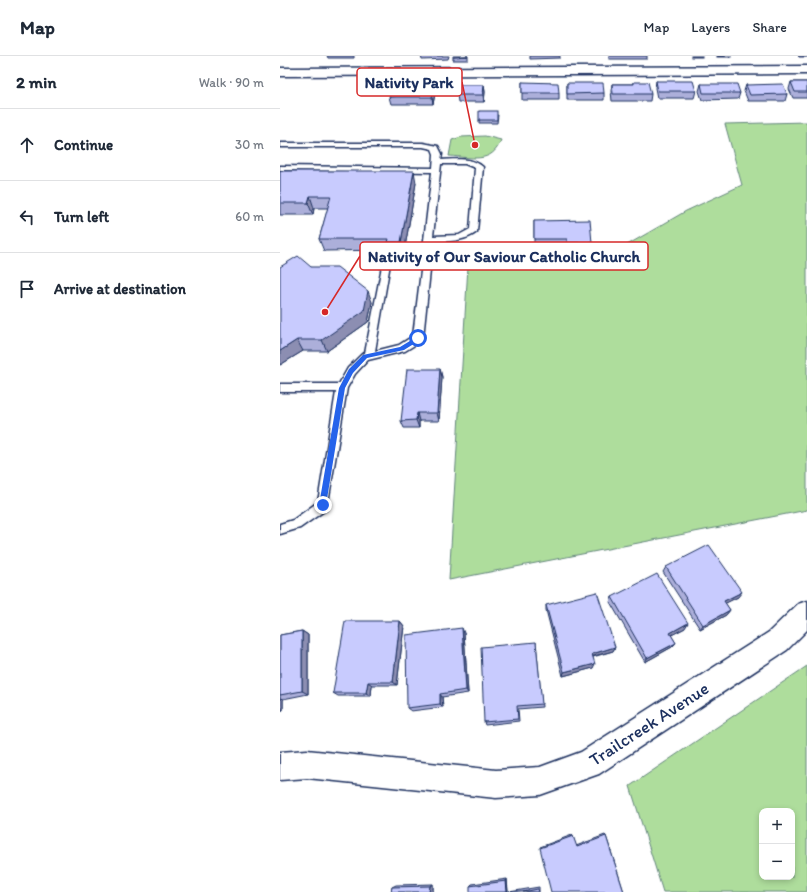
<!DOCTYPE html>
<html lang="en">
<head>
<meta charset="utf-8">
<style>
  :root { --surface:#fff; --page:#f2f2f3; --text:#1f2937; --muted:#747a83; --line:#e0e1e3 }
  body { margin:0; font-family:Itim,sans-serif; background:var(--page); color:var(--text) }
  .controls { position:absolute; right:12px; bottom:12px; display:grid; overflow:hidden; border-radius:8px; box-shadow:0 2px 6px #0003 }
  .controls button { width:36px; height:36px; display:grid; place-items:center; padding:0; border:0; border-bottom:1px solid var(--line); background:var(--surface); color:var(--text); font:20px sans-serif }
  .stop { position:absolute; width:12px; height:12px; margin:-9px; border:3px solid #2563eb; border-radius:50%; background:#fff }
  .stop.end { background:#2563eb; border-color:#fff; box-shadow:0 1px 4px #0008 }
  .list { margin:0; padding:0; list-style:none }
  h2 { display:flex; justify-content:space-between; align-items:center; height:52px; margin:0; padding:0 16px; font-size:17px }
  h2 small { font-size:13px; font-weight:400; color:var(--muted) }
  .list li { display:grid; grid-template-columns:26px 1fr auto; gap:12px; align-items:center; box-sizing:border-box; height:72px; padding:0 16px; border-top:1px solid var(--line) }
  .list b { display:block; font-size:15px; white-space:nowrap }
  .list em { font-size:13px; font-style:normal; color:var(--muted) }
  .icon { flex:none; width:22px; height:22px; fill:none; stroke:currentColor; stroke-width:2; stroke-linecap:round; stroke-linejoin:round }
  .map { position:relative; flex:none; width:527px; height:836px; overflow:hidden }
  header { display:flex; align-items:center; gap:24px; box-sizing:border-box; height:56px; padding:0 20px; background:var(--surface); border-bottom:1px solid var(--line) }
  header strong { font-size:19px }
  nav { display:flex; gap:22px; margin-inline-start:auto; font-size:14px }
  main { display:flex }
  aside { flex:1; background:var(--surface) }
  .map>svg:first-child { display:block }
  .green { fill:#aedd9c; stroke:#64867d; fill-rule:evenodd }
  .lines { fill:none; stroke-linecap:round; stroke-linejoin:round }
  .lane-casing { stroke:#1b2f5e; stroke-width:3 }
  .street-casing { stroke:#1b2f5e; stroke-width:3 }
  .lane { fill:#fff; fill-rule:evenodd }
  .street { fill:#fff; fill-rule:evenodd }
  .wall { fill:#acafda; stroke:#1b2f5e }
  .shaded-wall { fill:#8c8eb2; stroke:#1b2f5e }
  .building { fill:#c8cbfe; stroke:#1b2f5e }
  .route { fill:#2563eb }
  .labels { text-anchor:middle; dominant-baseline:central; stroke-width:3.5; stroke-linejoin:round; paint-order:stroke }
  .near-street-label { font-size:18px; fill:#1b2f5e; stroke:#fff }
  .leader { fill:none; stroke:#d62828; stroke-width:1.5 }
  .callout-dot { fill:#d62828; stroke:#fff; stroke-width:1.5 }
  .callout { fill:#fff; stroke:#d62828; stroke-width:1.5 }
  .callout-label { font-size:16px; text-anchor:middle; font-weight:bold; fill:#1b2f5e }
</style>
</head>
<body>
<header>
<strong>Map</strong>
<nav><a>Map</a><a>Layers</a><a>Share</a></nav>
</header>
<main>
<aside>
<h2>2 min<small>Walk · 90 m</small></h2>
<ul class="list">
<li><svg class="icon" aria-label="ahead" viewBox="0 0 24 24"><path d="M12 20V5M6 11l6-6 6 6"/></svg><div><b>Continue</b></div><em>30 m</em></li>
<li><svg class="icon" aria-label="left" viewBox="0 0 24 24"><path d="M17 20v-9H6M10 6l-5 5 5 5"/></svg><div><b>Turn left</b></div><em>60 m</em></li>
<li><svg class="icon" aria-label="arrive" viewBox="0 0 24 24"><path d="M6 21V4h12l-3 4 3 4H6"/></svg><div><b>Arrive at destination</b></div></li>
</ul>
</aside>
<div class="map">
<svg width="527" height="836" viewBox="0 0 527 836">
  <rect width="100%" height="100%" fill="#fff"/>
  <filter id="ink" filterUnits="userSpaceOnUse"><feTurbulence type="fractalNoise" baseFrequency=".025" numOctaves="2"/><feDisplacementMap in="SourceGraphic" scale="8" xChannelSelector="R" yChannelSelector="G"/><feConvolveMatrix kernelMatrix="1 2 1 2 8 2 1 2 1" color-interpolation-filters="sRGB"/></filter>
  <g filter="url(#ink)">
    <!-- green -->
    <g class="green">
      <polygon points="527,66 527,454 169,524 188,210 321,204 406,155 462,129 445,68"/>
      <path d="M 205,80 L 221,84 C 212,109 191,101 169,100 L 172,84 L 181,81 Z"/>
      <path d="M 527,610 L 527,836 L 383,836 L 350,730 ZM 482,755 L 512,755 L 512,821 L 482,821 Z"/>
    </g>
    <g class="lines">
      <defs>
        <path id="lane" d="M 0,87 L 143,87 L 158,90 L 162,98 L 161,104 C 174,103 193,101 203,111 L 197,176 C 184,186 168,185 153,186 L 143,282 L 141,285 L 125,295 L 88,304 L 75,318 L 67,332 L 47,453 L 20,472 L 0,478 L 0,468 L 13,464 L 38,446 L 56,336 L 0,336 L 0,328 L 59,328 L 68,312 L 82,298 L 85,297 L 103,205 L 107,202 L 142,201 L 152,116 L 0,114 L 0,110 L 153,112 L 154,98 L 152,93 L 143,91 L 0,91 ZM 161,108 L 185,108 L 195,112 L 190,173 L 179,179 L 153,180 ZM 142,207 L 133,280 L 119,289 L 95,295 L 110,208 Z"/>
        <g id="street">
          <polygon points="527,10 527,18 0,20 0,12"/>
          <polygon points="527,545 527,574 507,594 319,718 260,739 216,742 27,722 0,724 0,696 27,694 216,714 260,711 301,696 489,576 518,548"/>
        </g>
      </defs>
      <!-- lane casing -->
      <use href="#lane" class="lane-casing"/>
      <!-- street casing -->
      <use href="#street" class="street-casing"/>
      <!-- lane -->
      <use href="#lane" class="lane"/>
      <!-- street -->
      <use href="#street" class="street"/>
    </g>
    <!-- wall -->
    <g class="wall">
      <polygon points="47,0 74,0 74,2 48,2"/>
      <polygon points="141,0 169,0 168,3 142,4"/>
      <polygon points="188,0 188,4 173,4 173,1"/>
      <polygon points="250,0 280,0 280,2 250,3"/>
      <rect x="329" y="0" width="38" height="3"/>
      <rect x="411" y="0" width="11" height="1"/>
      <rect x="437" y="0" width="14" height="1"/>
      <polygon points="518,0 527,0 527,1 519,1"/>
      <polygon points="376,25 416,35 414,42 377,42 375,32"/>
      <polygon points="242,26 279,37 279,44 242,44"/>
      <polygon points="354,26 371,38 370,45 332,45 331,35 332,28 354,28"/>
      <polygon points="511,26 527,26 527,42 513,42 509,33"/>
      <polygon points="287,27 324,37 324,44 287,44"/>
      <polygon points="421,28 460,37 458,43 422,44 419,35"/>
      <polygon points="204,29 205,36 204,46 178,46 177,39"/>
      <polygon points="466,29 507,38 505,45 468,45 464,35"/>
      <polygon points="155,38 153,48 111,48 109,41"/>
      <polygon points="218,59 217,67 199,67 199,64"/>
      <polygon points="0,115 136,127 124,197 112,198 111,194 44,195 39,183 48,152 34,152 33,159 0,159"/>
      <polygon points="254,165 312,187 311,196 287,197 286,192 254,192"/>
      <polygon points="31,211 92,246 88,266 47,295 23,295 0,309"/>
      <polygon points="160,313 162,321 159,365 139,365 139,372 124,372 121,365"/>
      <polygon points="386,511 458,541 445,547 450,554 446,559 420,573 383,516"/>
      <polygon points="332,541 405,572 391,579 396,587 392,591 365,606 330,546"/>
      <polygon points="266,549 335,591 333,595 313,601 313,612 283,620 266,554"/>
      <polygon points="120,565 124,570 117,629 92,629 91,640 58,640 53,637"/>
      <polygon points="22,575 28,579 28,638 3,643 3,654 0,655 0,579"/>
      <polygon points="184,577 188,637 162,641 163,651 131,655 127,652"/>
      <polygon points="256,586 262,651 238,653 239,665 205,669 204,666"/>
      <polygon points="292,779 293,780 296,790 325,779 326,780 344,836 260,792 260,791"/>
      <polygon points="227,823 228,836 190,830 192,828"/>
      <polygon points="153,828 153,836 111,836 112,831 116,829"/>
      <polygon points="259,831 259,836 229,836"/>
    </g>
    <!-- shaded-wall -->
    <g class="shaded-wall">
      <polygon points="204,29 205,36 204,46 203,39"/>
      <polygon points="154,32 155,38 153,48 152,41"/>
      <polygon points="134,115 136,127 124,197 121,186"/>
      <polygon points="30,140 34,152 33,159 28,147"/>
      <polygon points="88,235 92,246 88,266 47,295 42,284"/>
      <polygon points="17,284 23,295 0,309 0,295"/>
      <polygon points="160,313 162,321 159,365 157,357"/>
      <polygon points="137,357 139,365 139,372 136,364"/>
      <polygon points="462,536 458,541 440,550 444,545"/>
      <polygon points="450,554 446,559 420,573 423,569"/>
      <polygon points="120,565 124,570 117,629 113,626"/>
      <polygon points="408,567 405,572 386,582 390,577"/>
      <polygon points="182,572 184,577 188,637 186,634"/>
      <polygon points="22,575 28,579 28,638 22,635"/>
      <polygon points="396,587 392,591 365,606 367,602"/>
      <polygon points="335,591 333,595 310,601 312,598"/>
      <polygon points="315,608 313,612 283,620 284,616"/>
      <polygon points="88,626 92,629 91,640 86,637"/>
      <polygon points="160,638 162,641 163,651 160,648"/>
      <polygon points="0,642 3,643 3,654 0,653"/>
      <polygon points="227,823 228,836 227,836 226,825"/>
      <polygon points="153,828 153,836 149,836 150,830"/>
    </g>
    <!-- building -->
    <g class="building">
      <polygon points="173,0 188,0 173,1"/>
      <polygon points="376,25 413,25 416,35 378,35"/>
      <polygon points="242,26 278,27 279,37 242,37"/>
      <polygon points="354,26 368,26 371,38 333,38 332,28 354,28"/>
      <polygon points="511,26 527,26 527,36 515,36"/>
      <polygon points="287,27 323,27 324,37 287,38"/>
      <polygon points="421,28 457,28 460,37 423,37"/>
      <polygon points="503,28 507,38 470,39 466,29"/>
      <polygon points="179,29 204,29 203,39 177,39"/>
      <polygon points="112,31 154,32 152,41 109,41"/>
      <rect x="199" y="55" width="18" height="9"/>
      <polygon points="0,115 134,115 121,186 108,186 109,183 39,183 51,140 30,140 28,147 0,147"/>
      <polygon points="310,164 312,187 287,187 287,183 254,183 254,165"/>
      <polygon points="18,200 31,211 57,211 88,235 84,255 42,284 17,284 0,295 0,211"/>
      <polygon points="127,313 160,313 157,357 137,357 136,364 121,365"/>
      <polygon points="429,489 462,536 444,545 450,554 423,569 386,511"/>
      <polygon points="377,518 408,567 390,577 396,587 367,602 332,541"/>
      <polygon points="317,536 335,591 312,598 315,608 284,616 266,549"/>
      <polygon points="65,565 120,565 113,626 88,626 86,637 53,637"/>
      <polygon points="182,572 186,634 160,638 160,648 127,652 126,579"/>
      <polygon points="22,575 22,635 0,639 0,579"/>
      <polygon points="256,586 262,648 237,650 238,663 204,666 201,591"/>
      <polygon points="293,780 297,791 326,780 344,836 271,836 260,792"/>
      <polygon points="226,825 227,836 190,836 190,830"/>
      <polygon points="150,830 149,836 111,836 112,831"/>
      <polygon points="258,833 259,836 243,836"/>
    </g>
  </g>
  <!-- route -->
  <polygon class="route" points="138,280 141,282 140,284 124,294 87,302 73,317 65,332 46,449 43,452 40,451 39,449 59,332 69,313 83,299 120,291"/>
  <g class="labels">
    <!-- near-street labels -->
    <g class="near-street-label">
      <text transform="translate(369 668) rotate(-33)">Trailcreek Avenue</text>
    </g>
  </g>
  <!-- callouts -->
  <path class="leader" d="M195 89L182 26M45 256L80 200"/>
  <g class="callout-dot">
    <circle cx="195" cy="89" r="4"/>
    <circle cx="45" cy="256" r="4"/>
  </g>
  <g class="callout">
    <rect x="77" y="12" width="105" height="28" rx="4"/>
    <rect x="80" y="186" width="288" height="28" rx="4"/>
  </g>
  <g class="callout-label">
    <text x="129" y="32">Nativity Park</text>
    <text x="224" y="206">Nativity of Our Saviour Catholic Church</text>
  </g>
</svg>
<div class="controls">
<button>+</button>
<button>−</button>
</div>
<div class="stop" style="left:138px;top:282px"></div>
<div class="stop end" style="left:43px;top:449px"></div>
</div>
</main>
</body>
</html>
